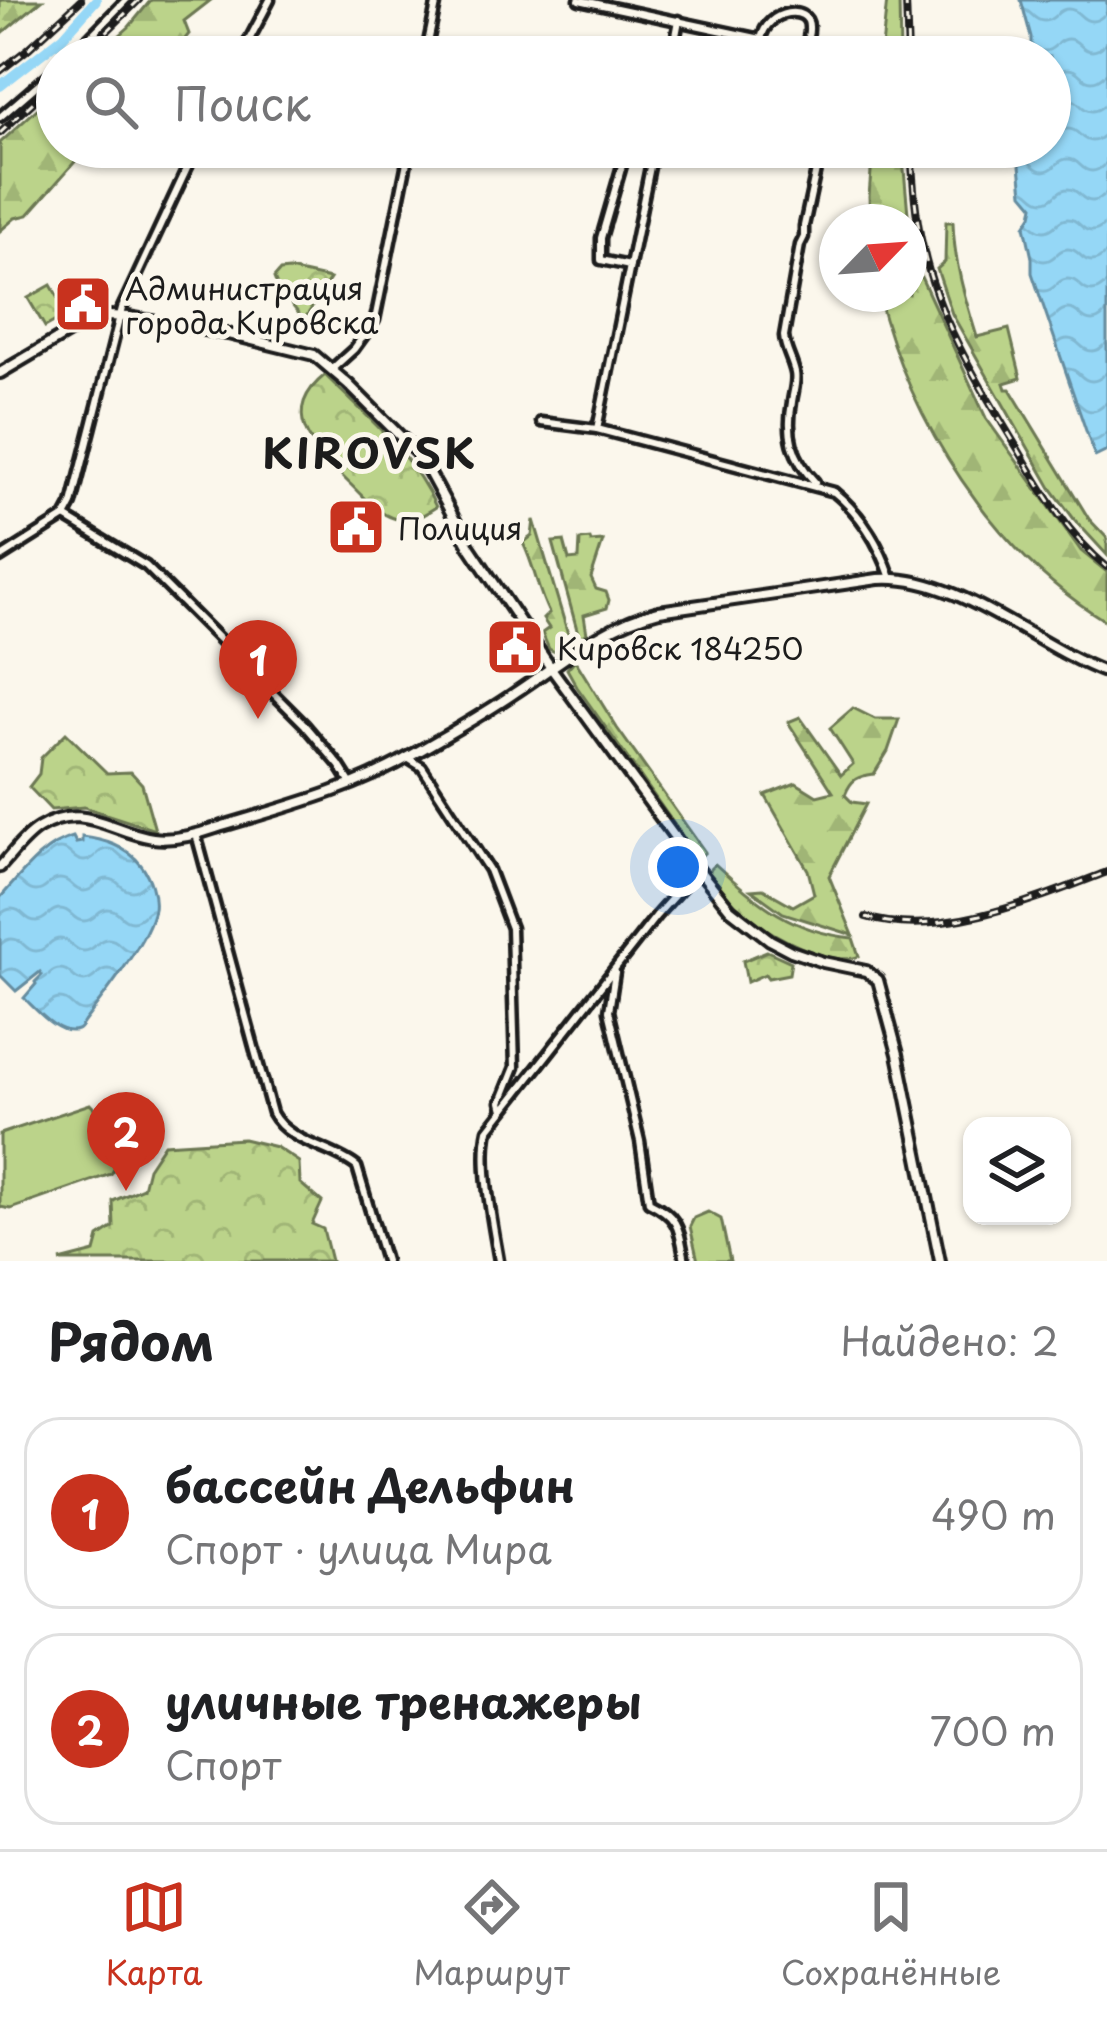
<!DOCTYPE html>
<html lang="ru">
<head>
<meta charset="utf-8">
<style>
  :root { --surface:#fff; --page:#f2f2f2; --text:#202124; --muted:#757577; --line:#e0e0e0; --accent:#c8321e }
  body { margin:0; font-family:"Playpen Sans",sans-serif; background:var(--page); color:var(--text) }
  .controls { position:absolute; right:36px; bottom:36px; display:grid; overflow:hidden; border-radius:24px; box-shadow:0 3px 9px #0004 }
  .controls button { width:108px; height:108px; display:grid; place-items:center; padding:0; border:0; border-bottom:3px solid var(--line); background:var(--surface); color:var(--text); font:60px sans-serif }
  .compass { position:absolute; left:819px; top:204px; width:108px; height:108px; border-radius:50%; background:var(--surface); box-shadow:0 3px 9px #0004; rotate:65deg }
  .you { position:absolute; left:678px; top:867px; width:42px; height:42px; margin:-30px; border:9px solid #fff; border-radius:50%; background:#1a73e8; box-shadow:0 0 0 18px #1a73e833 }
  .badge { display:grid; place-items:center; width:78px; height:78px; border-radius:50%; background:var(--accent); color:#fff; font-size:39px; font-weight:700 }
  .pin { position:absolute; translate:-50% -99px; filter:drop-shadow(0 3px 6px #0008) }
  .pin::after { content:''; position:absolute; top:63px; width:42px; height:36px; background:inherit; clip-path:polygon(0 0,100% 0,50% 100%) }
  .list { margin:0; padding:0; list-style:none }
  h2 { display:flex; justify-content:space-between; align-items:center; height:156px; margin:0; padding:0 48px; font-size:51px }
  h2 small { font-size:39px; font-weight:400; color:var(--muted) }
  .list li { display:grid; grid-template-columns:78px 1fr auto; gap:36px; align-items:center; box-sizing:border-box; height:192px; margin:0 24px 24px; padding:0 24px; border:3px solid var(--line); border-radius:36px }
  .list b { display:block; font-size:45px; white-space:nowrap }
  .list p { margin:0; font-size:39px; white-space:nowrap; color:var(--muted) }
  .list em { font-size:39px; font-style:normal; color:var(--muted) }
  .icon { flex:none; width:66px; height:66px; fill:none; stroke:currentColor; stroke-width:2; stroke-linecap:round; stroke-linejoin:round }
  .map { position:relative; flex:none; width:1107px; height:1261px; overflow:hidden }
  .search { position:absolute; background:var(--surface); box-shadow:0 3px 9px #0004; left:36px; right:36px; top:36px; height:132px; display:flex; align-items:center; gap:30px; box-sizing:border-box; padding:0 42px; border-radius:66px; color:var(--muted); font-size:45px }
  .sheet { height:588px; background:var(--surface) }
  nav { display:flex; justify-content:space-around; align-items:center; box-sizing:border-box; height:168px; border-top:3px solid var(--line); background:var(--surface); font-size:33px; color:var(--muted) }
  nav a { display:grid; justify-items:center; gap:6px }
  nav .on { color:var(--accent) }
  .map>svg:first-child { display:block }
  .forest { fill:url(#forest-firs); stroke:#6c7853; stroke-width:3 }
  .park { fill:url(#park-crowns); stroke:#6c7853; stroke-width:3 }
  .pitch { fill:#bbd38a; stroke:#6c7853; stroke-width:3 }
  .water { fill:url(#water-waves); stroke:#658c9f; stroke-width:3 }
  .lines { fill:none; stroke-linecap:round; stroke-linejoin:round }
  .river { stroke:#95d7f6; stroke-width:10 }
  .minor-casing { stroke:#1c1c1c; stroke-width:15 }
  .tertiary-casing { stroke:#1c1c1c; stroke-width:16 }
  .secondary-casing { stroke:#1c1c1c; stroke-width:16 }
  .minor { stroke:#fbf7ec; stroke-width:6 }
  .tertiary { stroke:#fbf7ec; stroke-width:8 }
  .secondary { stroke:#fbf7ec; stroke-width:8 }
  .rail-casing { stroke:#1c1c1c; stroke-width:8 }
  .rail { stroke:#fbf7ec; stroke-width:3; stroke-dasharray:9; stroke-linecap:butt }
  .labels { text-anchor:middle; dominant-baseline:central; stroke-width:10; stroke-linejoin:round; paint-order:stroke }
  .poi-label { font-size:30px; fill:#1c1c1c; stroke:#fbf7ec; text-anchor:start }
  .district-label { font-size:42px; font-weight:bold; letter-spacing:3px; fill:#1c1c1c; stroke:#fbf7ec }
</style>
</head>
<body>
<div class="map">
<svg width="1107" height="1261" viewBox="0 0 1107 1261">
  <defs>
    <pattern id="forest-firs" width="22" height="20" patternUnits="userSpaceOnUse" patternTransform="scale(3)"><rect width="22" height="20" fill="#bbd38a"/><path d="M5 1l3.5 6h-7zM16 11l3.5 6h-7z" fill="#a0b576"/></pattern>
    <pattern id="park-crowns" width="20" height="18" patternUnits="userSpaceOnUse" patternTransform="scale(3)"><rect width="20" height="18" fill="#bbd38a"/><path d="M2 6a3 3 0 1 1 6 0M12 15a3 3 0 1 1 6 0" fill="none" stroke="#a0b576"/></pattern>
    <pattern id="water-waves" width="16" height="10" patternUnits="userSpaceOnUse" patternTransform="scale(3)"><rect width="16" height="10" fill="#95d7f6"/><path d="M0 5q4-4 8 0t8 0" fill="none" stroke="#80b8d2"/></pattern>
  </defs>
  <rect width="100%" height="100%" fill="#fbf7ec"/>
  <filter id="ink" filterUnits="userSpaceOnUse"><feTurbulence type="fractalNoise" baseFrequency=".00833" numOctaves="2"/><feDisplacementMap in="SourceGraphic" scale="24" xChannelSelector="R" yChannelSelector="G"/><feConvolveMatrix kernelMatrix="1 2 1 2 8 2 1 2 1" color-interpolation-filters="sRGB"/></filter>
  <g filter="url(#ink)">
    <!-- forest -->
    <g class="forest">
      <polygon points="0,0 42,0 0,35"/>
      <polygon points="151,0 211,0 184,21 189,34 176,50 166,57 95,57 129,27"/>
      <polygon points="887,0 899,0 900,57 881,57"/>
      <polygon points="57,91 57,147 88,147 28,215 15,218 0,231 0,143"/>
      <path d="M 873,147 L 902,147 L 908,214 L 920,275 L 986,418 L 1081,551 L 1107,572 L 1107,622 C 992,552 911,423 878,294 L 909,294 L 909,222 L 870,222 L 869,196 Z"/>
      <path d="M 946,222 L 953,222 C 954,263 965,298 977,337 L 1009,329 L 1021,378 L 1004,383 L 1006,389 L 1010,389 L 1089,519 L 1107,538 L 1107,555 L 1074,519 L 1051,488 L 952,314 L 937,269 L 945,262 Z"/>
      <path d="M 534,520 L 571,644 L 563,650 L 561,648 L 555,652 L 549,649 L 542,633 L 549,628 L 543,619 L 549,613 C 537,590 535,567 523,543 L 532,536 Z"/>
      <polygon points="590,539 591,542 603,541 591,578 596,589 606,592 609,600 607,608 584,615 587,634 579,637 553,542 564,541 569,560 579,559 580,540"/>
      <polygon points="575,660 617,728 705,852 702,855 696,855 577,687 567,669"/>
      <path d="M 853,708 L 875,719 L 899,719 L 888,751 L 874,774 C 858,776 851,779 845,795 L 852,802 L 866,804 L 829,876 L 853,935 L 783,913 L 751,890 L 763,889 L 793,906 L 814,894 L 808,870 L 765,795 L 796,783 L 817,796 L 833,792 L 788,722 L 800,717 L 841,775 L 853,764 L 830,728 Z"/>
      <path d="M 715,864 C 759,904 792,932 853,938 L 859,956 C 831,969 769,933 746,915 C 732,903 720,886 707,872 Z"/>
    </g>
    <!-- park -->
    <g class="park">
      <polygon points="289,270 330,279 304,320 278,288 274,278 280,271"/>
      <polygon points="51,285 68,314 45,327 28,298"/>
      <path d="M 325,375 C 366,416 412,453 436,507 C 425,514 415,521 402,520 C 380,518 364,497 349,483 C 318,452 275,415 325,375 Z"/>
      <polygon points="66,733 107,773 131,772 142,784 155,830 84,807 51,810 29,787 39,774 41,758"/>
      <polygon points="767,951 791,962 789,974 768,978 765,974 747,982 743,961"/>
      <polygon points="243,1139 276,1147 299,1162 300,1183 322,1202 312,1224 323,1229 331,1261 60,1261 95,1252 99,1237 114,1227 113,1201 143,1188 148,1168 164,1144"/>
    </g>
    <!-- pitch -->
    <g class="pitch">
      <path d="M 90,1104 C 111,1126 135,1140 111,1174 L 11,1209 L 0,1207 L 0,1134 Z"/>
      <polygon points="708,1212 721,1219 730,1261 698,1261 690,1226 694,1218"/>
    </g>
    <!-- water -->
    <g class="water">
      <polygon points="1021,0 1107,0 1107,451 1095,457 1032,273 1032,258 1025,226 1032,215 1034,206 1023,193 1018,147 1050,147 1050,57 1031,57 1031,37"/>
      <path d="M 73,837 L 76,843 L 82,842 L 82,837 C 103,839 128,847 141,865 C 150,877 156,894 154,909 C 149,939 103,997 84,1022 C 82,1025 80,1029 77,1030 C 59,1037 35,1008 24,998 L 36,984 L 35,982 L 42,975 L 40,972 L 16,991 L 0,975 L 0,898 C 21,875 42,845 73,837 Z"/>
    </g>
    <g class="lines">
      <!-- river -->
      <polyline class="river" points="0,86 63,37 96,0"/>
      <defs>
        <g id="minor">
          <path d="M 579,0 L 761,39 C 768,8 809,5 809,27 C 810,36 804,49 802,57"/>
          <polyline points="70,57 126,0"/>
          <polyline points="240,57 270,0"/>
          <polyline points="425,57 437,0"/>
          <polyline points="672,57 679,20"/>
          <polyline points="0,117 57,68"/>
          <polyline points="623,162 601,238 601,260 630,266"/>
          <polyline points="332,369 354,349 375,320 410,147"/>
          <path d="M 541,422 L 597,429 L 834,492 C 861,514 880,546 891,578"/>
          <polyline points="597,429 654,147"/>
          <path d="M 815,482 C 792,458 786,434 792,402 C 793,393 797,382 795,373 C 792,359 785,350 784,336 L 800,245 L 804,237 L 804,226 L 821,147"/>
          <polyline points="65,517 146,566 305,725 339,765 351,784"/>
          <polyline points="0,558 65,517 72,504 122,308 197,147"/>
          <polyline points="409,759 422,767 489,870 511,928 515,1067 501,1102 503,1110"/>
          <path d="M 196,834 L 272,1113 C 289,1144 331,1146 357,1167 L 385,1261"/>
          <path d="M 615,972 L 609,1011 L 640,1141 L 649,1202 C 680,1217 679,1230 685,1261"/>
          <path d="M 499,1261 C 493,1225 480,1164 488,1130 L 656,916 L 698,869"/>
        </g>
        <g id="tertiary">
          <polyline points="551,668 698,869 730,909 770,940 791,951 823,962 866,971 878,980 898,1054 940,1261"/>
          <path d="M 0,867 C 12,854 24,837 39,828 C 83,801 110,832 153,838 C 174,841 196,835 216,828 C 282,808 353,790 414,754 C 448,734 483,715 516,692 C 563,661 603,625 659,611 L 878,579 C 957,573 1035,647 1107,673"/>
        </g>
        <polyline id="secondary" points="0,373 83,324 109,316 128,317 228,334 314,355 348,384 416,452 429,472 469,546 551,668"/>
      </defs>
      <!-- minor casing -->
      <use href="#minor" class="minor-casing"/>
      <!-- tertiary casing -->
      <use href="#tertiary" class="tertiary-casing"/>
      <!-- secondary casing -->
      <use href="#secondary" class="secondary-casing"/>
      <!-- minor -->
      <use href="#minor" class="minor"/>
      <!-- tertiary -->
      <use href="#tertiary" class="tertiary"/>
      <!-- secondary -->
      <use href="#secondary" class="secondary"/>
      <defs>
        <g id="rail">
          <polyline points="906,0 908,57"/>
          <polyline points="81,57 139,0"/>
          <polyline points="0,71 28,49 81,0"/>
          <polyline points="0,133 57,80"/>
          <path d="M 911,147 C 913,181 915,215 923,248 C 939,322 980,386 1018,449 C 1043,492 1068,535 1107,567"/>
          <path d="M 866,917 C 940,940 1037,899 1107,872"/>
        </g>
      </defs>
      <!-- rail casing -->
      <use href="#rail" class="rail-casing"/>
      <!-- rail -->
      <use href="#rail" class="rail"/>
    </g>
  </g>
  <!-- icons -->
  <defs>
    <symbol id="civic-square" viewBox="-11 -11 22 22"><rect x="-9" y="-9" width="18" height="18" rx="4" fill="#c8321e" stroke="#fbf7ec"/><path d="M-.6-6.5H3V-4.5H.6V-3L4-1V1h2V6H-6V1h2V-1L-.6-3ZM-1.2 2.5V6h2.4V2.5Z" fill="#fff"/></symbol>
  </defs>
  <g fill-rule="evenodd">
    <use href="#civic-square" x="50" y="271" width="66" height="66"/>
    <use href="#civic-square" x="323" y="494" width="66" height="66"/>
    <use href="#civic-square" x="482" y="614" width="66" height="66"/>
  </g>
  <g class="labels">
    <!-- poi labels -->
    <g class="poi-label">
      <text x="125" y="287">Администрация<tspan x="125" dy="34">города Кировска</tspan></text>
      <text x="398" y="527">Полиция</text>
      <text x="557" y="647">Кировск 184250</text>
    </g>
    <!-- district labels -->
    <g class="district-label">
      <text x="370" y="451">KIROVSK</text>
    </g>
  </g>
</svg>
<div class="controls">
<button><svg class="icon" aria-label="layers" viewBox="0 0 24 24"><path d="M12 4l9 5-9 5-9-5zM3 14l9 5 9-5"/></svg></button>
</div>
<svg class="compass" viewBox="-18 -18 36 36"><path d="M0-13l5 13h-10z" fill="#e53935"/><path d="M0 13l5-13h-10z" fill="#757577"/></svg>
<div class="you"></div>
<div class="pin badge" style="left:258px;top:719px">1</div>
<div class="pin badge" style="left:126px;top:1191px">2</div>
<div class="search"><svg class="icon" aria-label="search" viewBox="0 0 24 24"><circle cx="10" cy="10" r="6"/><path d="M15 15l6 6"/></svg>Поиск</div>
</div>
<section class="sheet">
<h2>Рядом<small>Найдено: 2</small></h2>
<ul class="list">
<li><span class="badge">1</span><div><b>бассейн Дельфин</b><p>Спорт · улица Мира</p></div><em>490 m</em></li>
<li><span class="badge">2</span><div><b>уличные тренажеры</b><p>Спорт</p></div><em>700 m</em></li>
</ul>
</section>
<nav>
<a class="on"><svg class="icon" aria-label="map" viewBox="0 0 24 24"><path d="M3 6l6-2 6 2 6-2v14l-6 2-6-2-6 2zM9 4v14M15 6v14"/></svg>Карта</a>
<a><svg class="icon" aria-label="directions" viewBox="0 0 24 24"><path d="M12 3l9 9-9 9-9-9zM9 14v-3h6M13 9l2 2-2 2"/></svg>Маршрут</a>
<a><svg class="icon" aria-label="saved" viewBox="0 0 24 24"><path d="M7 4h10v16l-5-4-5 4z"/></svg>Сохранённые</a>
</nav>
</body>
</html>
